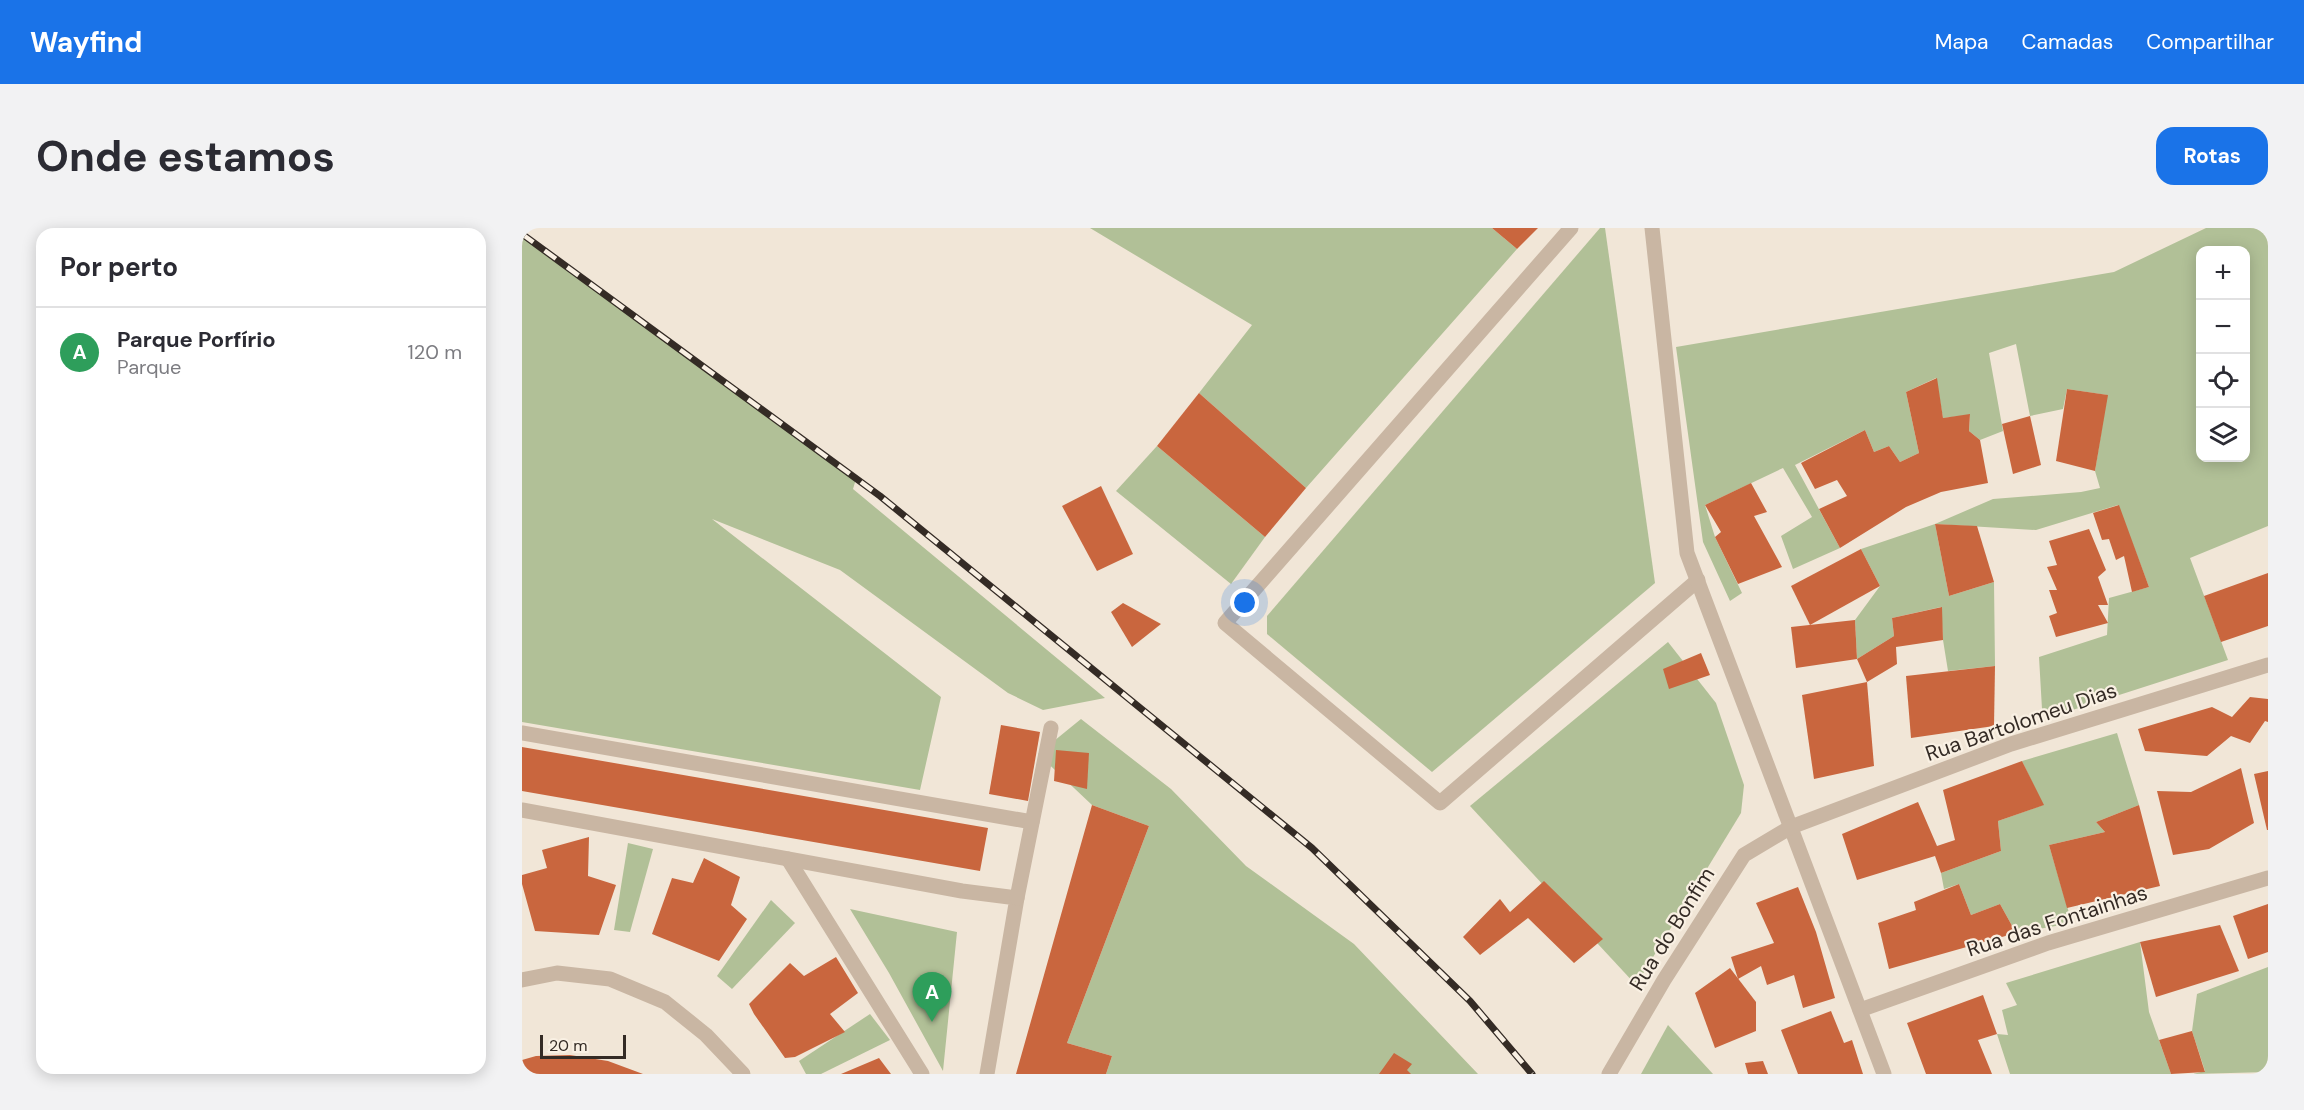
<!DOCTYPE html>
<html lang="pt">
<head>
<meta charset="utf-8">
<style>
  :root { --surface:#fff; --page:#f2f2f3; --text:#2b2b33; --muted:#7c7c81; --line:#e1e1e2; --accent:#1a73e8 }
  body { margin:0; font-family:"DM Sans",sans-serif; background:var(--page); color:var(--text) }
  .controls { position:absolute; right:18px; top:18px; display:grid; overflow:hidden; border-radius:12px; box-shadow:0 3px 15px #0003 }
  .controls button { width:54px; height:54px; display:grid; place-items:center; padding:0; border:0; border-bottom:2px solid var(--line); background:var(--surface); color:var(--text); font:30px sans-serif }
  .scale { position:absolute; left:18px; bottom:15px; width:86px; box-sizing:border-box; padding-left:6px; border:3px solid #342b25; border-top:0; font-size:16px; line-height:21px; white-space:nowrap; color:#342b25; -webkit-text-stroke:4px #f9f0e3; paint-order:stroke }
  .you { position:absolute; left:723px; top:375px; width:21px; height:21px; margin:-15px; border:4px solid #fff; border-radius:50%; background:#1a73e8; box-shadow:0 0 0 9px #1a73e833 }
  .badge { display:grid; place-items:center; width:39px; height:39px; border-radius:50%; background:var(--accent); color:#fff; font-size:20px; font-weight:700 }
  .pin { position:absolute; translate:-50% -50px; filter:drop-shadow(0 2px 3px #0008) }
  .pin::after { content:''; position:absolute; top:32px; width:21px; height:18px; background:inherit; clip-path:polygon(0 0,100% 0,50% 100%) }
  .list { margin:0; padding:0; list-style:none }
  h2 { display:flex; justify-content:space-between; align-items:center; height:78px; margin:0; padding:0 24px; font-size:26px }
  h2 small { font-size:20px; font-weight:400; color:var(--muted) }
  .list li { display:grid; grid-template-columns:39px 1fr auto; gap:18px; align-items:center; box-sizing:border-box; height:90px; padding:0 24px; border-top:2px solid var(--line) }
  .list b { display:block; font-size:22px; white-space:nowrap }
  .list p { margin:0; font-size:20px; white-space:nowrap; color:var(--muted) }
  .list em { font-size:20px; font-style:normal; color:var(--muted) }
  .icon { flex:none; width:33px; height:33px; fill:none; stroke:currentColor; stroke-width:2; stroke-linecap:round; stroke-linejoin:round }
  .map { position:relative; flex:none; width:1746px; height:846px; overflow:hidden; border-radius:18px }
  header { display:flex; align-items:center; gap:36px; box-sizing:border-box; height:84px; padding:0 30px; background:var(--accent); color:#fff }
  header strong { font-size:28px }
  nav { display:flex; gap:33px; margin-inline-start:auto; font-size:21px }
  .intro { display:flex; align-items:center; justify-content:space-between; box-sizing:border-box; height:144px; padding:0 36px }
  h1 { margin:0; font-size:42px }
  .button { padding:15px 27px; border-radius:18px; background:var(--accent); color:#fff; font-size:21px; font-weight:700 }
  main { display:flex; gap:36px; padding:0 36px }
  aside { flex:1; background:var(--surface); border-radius:18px; box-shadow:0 3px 15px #0003 }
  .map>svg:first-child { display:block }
  .green { fill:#b1c097; fill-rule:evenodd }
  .building { fill:#c9663e }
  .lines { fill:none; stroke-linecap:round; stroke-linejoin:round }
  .minor { stroke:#c9b6a3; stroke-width:15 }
  .rail-casing { stroke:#342b25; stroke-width:7 }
  .rail { stroke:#f9f0e3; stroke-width:4.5; stroke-dasharray:14; stroke-linecap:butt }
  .labels { text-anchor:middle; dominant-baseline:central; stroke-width:4.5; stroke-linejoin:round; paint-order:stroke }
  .street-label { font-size:21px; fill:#342b25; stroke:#f9f0e3 }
</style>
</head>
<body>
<header>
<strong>Wayfind</strong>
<nav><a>Mapa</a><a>Camadas</a><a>Compartilhar</a></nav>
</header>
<div class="intro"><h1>Onde estamos</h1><a class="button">Rotas</a></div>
<main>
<aside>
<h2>Por perto<small></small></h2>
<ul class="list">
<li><span class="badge" style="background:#2e9e5b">A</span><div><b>Parque Porfírio</b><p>Parque</p></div><em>120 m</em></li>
</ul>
</aside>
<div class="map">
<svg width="1746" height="846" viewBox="0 0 1746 846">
  <rect width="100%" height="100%" fill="#f1e6d7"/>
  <!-- green -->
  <g class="green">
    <polygon points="568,0 970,0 995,21 784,260 677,165 730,97"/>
    <polygon points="1078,0 1083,0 1133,355 910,544 745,406 745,388"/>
    <path d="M 1684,0 L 1746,0 L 1746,298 L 1668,330 L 1706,432 L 1538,486 L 1528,487 L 1520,481 L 1517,429 L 1585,407 L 1587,370 L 1627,359 L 1596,277 L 1514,302 L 1413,296 L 1427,368 L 1472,354 L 1473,438 L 1426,443 L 1421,412 L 1419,379 L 1370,390 L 1372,408 L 1335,431 L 1333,392 L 1358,358 L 1339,321 L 1413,296 L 1471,271 L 1559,264 L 1578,260 L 1573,243 L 1585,167 L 1545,161 L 1541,181 L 1508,188 L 1494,116 L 1467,125 L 1481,203 L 1458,212 L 1447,203 L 1448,187 L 1421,190 L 1414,150 L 1384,164 L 1397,225 L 1378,234 L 1367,218 L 1352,224 L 1343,202 L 1273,237 L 1318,320 L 1271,341 L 1259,308 L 1290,289 L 1261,240 L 1183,277 L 1193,309 L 1220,365 L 1208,373 L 1181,314 L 1154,119 L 1592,44 ZM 1678,22 L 1724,22 L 1724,230 L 1678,230 Z"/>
    <polygon points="0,6 334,251 331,261 583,470 521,482 486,465 318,342 190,291 419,469 398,562 0,494"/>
    <polygon points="635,218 743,309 709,356 594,263"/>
    <polygon points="1146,414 1194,475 1222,557 1219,585 1114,757 948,578"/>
    <polygon points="559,491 649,561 724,638 832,716 956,846 584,846 590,828 545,815 627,598 570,577 516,526"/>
    <polygon points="1595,505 1617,577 1574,594 1583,604 1527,617 1550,695 1494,705 1478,676 1449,687 1437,656 1422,661 1419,645 1479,623 1476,593 1521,577 1500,533"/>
    <polygon points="106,615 131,621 108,704 92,702"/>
    <polygon points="249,672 273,695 210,761 195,748"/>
    <polygon points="328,681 435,704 421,843 367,745"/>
    <polygon points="1618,714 1627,784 1649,846 1488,846 1475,806 1486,807 1480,782 1495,777 1484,755"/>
    <polygon points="1746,739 1746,844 1671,846 1683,843 1670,803 1675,766"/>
    <polygon points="348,786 368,812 299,846 284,846 277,833"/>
    <polygon points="1146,797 1191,846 1119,846"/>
  </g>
  <!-- building -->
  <g class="building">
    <polygon points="970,0 1016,0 995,21"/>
    <polygon points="1415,150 1421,190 1448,186 1447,203 1458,212 1466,255 1419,264 1384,279 1318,320 1297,281 1325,268 1315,252 1293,261 1279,235 1343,202 1352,224 1367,218 1378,234 1397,225 1384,164"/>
    <polygon points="1545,161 1586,167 1573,243 1534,233"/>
    <polygon points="677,165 784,260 743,309 635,218"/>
    <polygon points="1508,188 1519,237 1491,246 1480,196"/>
    <polygon points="1229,255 1245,284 1232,288 1260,339 1216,356 1193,309 1199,304 1183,277"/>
    <polygon points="579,258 611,326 575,343 540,278"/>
    <polygon points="1597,277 1627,359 1610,364 1602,328 1594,332 1587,311 1580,312 1571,285"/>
    <polygon points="1413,296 1455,298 1472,354 1427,368"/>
    <polygon points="1567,301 1584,342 1576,349 1586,377 1576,377 1586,395 1534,409 1527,388 1535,385 1527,362 1535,362 1525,339 1535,337 1527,313"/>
    <polygon points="1339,321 1358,358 1288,397 1269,358"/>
    <polygon points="1746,345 1746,398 1699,414 1682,368"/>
    <polygon points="601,375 639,396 610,419 589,384"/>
    <polygon points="1420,379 1421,412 1374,419 1375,436 1345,454 1335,431 1372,408 1370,390"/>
    <polygon points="1333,392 1335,431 1274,440 1269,399"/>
    <polygon points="1179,425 1188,447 1147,461 1141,441"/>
    <polygon points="1473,438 1472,498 1389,510 1384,448"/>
    <polygon points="1345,454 1352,538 1292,551 1280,467"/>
    <polygon points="1728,469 1746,471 1746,494 1743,493 1728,515 1709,508 1685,528 1623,523 1616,501 1690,479 1710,489"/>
    <polygon points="479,497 518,504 506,573 467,566"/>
    <polygon points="0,519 466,600 458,643 0,563"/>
    <polygon points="534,522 567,525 565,561 532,553"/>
    <polygon points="1500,533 1522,577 1476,593 1479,623 1419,645 1413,628 1335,652 1320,606 1396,574 1415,618 1433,612 1421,562"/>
    <polygon points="1719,540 1732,595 1687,621 1651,627 1635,563 1669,564"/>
    <polygon points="1746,543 1746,602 1745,602 1732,546"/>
    <polygon points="570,577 627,598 545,815 590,828 584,846 494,846"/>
    <polygon points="1617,577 1638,658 1545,680 1527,617 1583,604 1574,594"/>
    <polygon points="67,609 66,648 94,657 77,707 13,703 0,656 0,647 25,640 20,622"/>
    <polygon points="182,630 218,649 209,677 225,691 197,733 130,706 150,650 171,655"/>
    <polygon points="1022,653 1081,711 1052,735 1006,690 958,727 941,709 978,671 988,684"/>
    <polygon points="1437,656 1449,687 1478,676 1494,705 1367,741 1356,695 1394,682 1392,674"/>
    <polygon points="1276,659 1294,704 1313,770 1281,780 1272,747 1245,757 1239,738 1216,751 1209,729 1252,715 1234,675"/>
    <polygon points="1746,676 1746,724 1726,731 1711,688"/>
    <polygon points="1698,697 1717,743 1634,769 1618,714"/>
    <polygon points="314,729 336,765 308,786 323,804 273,829 263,830 232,786 227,776 268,735 282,748"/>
    <polygon points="1208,740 1234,774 1234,803 1193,820 1173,765"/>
    <polygon points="1461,767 1475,806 1456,812 1470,846 1404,846 1385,795"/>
    <polygon points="1309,783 1322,815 1330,812 1341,846 1276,846 1259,802"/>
    <polygon points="1670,803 1683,844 1649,846 1637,812"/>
    <polygon points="872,825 890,836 885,842 889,846 857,846"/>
    <polygon points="48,827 86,833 121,846 0,846 0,832 14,828"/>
    <polygon points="357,830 369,846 319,846"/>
    <polygon points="1241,833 1246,846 1226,846 1223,835"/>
  </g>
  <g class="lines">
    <!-- minor -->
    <g class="minor">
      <polyline points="1049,0 703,395 918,575 1176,352"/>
      <polyline points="1130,0 1165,325 1362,846"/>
      <polyline points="0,505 510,594"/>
      <polyline points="0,582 440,663 495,670 465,846"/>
      <polyline points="266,631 400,846"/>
      <polyline points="495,670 529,500"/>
      <polyline points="0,752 35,745 88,751 143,774 184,807 221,846"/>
      <polyline points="1338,782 1526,715 1746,650"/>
      <polyline points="1087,846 1142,752 1222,627 1269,599 1489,516 1746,437"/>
    </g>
    <defs>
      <polyline id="rail" points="0,6 358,268 790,620 948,773 1010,846"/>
    </defs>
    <!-- rail casing -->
    <use href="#rail" class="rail-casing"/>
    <!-- rail -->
    <use href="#rail" class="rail"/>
  </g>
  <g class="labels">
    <!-- street labels -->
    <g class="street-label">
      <text transform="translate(1499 494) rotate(-19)">Rua Bartolomeu Dias</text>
      <text transform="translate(1535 693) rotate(-18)">Rua das Fontainhas</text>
      <text transform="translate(1150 701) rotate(-58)">Rua do Bonfim</text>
    </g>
  </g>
</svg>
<div class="controls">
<button>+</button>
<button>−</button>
<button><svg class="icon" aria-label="locate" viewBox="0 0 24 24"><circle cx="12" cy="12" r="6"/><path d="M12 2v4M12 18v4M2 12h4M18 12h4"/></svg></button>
<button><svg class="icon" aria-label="layers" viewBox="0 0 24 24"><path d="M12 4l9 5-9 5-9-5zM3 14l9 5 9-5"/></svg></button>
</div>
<div class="scale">20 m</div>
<div class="you"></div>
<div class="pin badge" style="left:410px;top:794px;background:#2e9e5b">A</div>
</div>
</main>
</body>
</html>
